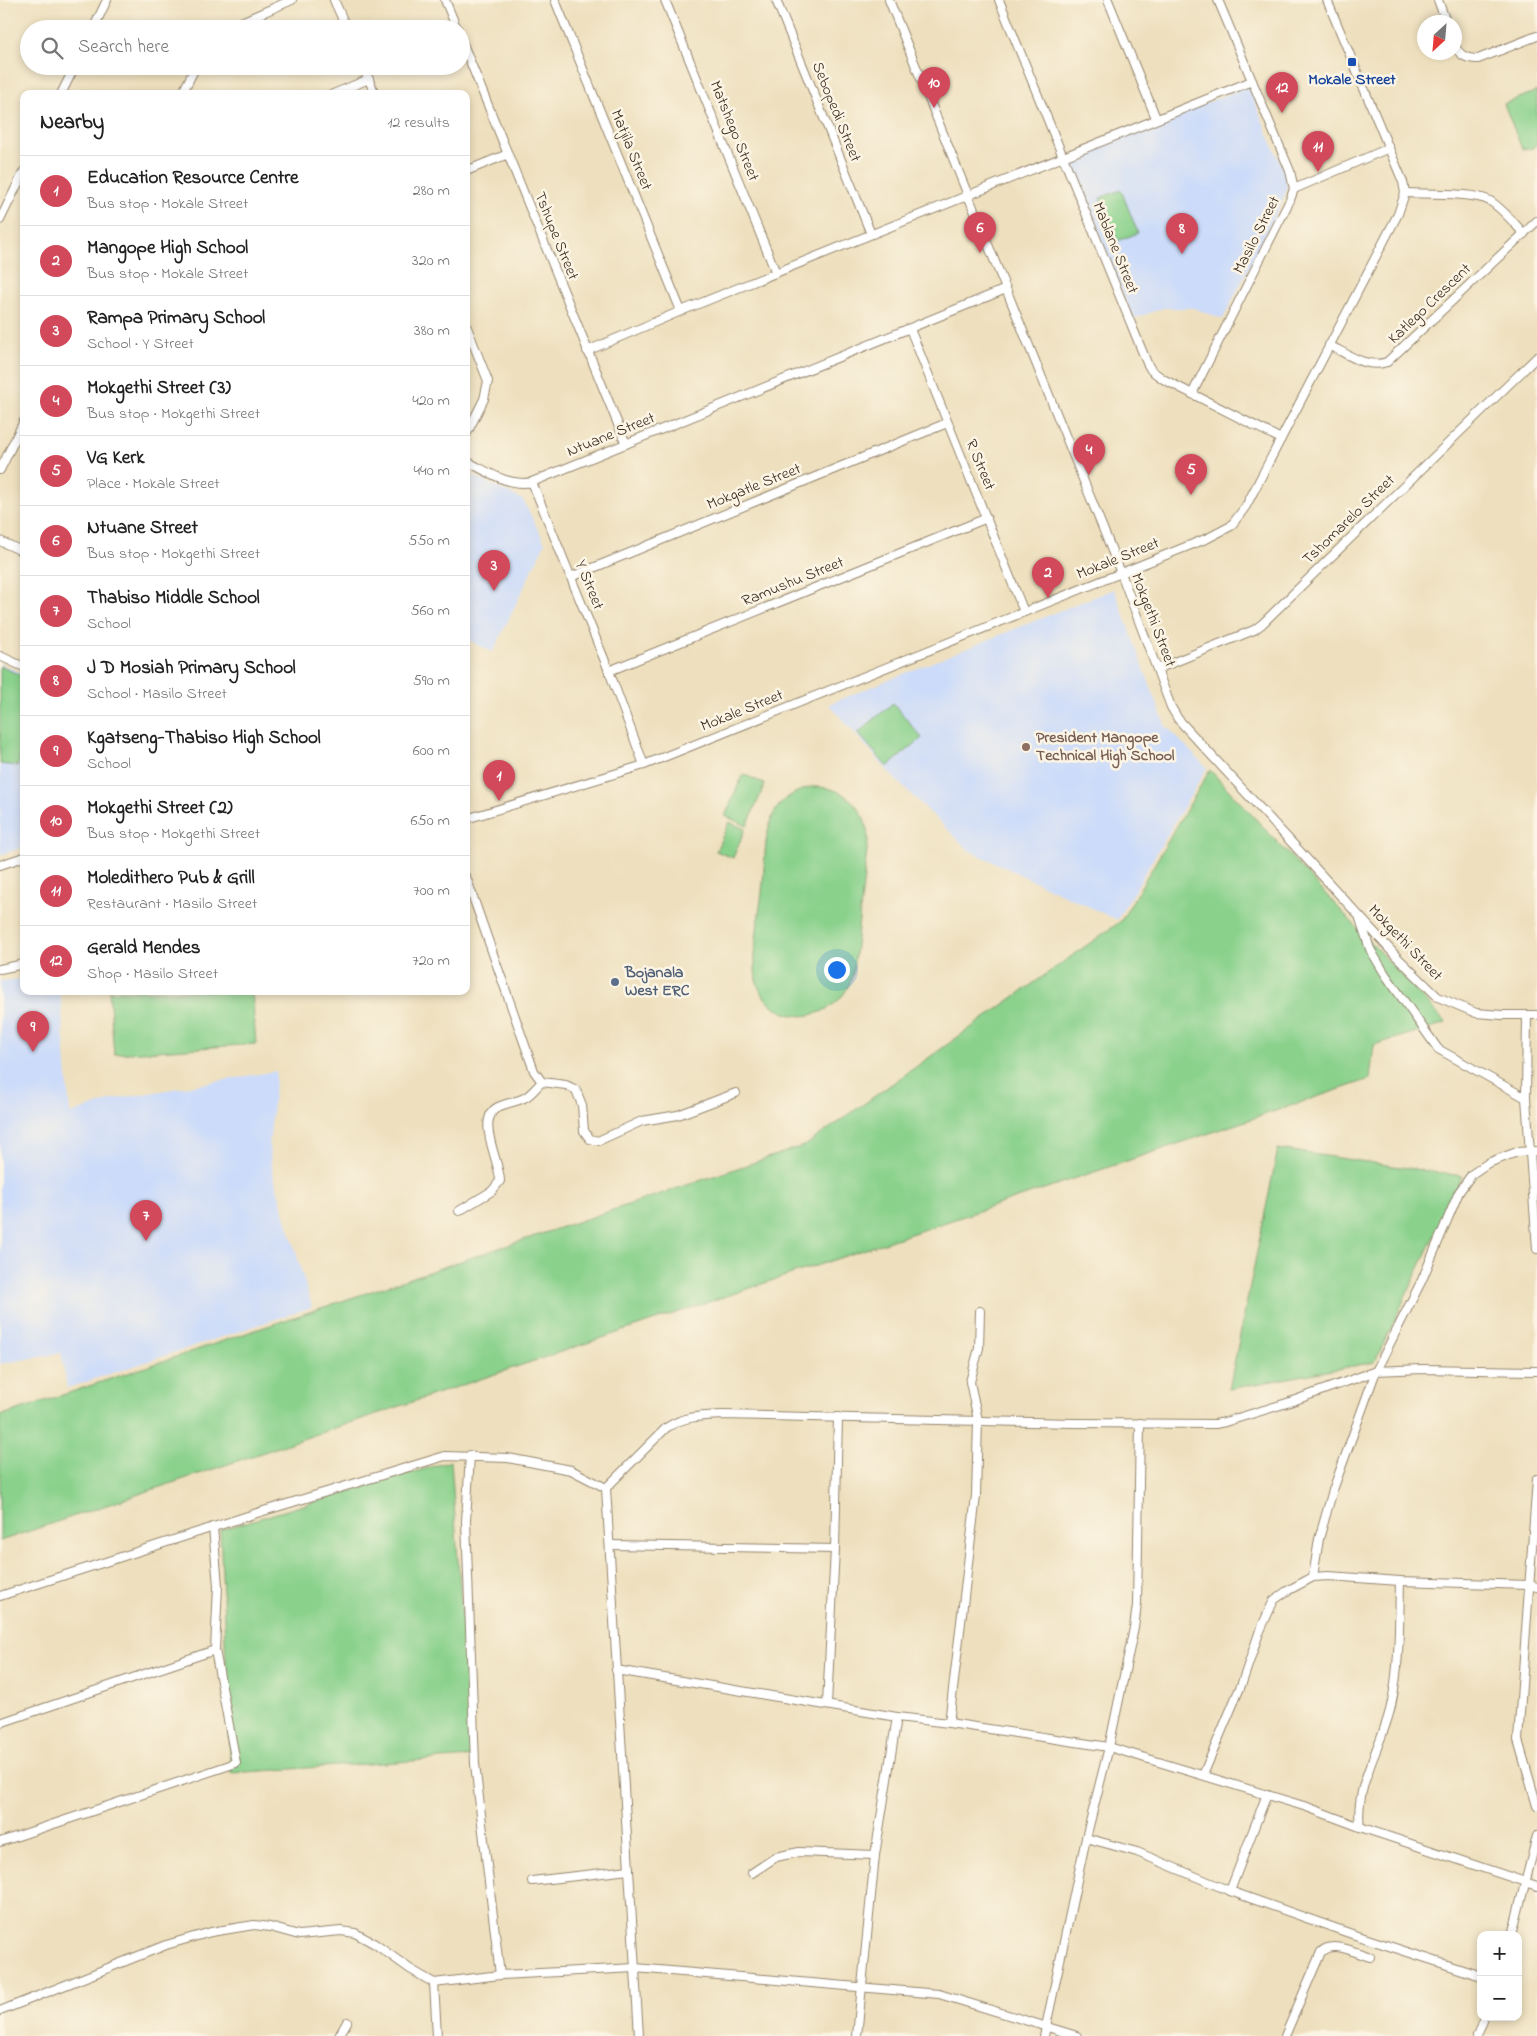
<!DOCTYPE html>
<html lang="en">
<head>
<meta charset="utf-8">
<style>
  :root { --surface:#fff; --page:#f2f2f2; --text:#222; --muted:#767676; --line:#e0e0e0; --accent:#d1495b }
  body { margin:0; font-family:"Indie Flower",sans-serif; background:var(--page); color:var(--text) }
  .controls { position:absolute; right:15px; bottom:15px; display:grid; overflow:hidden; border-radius:10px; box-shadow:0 2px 8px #0003 }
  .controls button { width:45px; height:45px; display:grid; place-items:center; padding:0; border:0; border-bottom:1px solid var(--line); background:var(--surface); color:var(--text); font:25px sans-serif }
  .compass { position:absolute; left:1417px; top:15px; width:45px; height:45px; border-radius:50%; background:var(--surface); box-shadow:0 2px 8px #0003; rotate:206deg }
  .you { position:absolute; left:836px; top:969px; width:18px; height:18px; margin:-12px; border:4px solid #fff; border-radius:50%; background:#1a73e8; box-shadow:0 0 0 8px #1a73e833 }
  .badge { display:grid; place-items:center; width:32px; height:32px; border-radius:50%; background:var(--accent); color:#fff; font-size:16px; font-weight:700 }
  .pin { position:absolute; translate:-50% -41px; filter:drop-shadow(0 1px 2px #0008) }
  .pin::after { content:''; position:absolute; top:26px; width:18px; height:15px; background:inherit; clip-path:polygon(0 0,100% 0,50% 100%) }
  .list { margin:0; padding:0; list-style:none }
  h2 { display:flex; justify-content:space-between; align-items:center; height:65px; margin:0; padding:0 20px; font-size:21px }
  h2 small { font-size:16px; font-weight:400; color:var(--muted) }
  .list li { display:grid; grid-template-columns:32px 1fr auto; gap:15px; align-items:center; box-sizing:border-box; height:70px; padding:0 20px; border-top:1px solid var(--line) }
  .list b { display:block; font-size:19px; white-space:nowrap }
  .list p { margin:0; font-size:16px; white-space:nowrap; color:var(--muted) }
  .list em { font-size:16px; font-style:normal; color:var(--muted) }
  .icon { flex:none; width:28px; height:28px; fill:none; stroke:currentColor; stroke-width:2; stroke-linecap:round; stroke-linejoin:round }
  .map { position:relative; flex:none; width:1537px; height:2036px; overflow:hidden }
  .search { position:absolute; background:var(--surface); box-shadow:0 2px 8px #0003; left:20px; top:20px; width:450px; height:55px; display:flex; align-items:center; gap:12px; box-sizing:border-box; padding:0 18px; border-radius:28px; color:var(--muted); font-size:19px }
  .panel { position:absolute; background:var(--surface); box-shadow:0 2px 8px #0003; left:20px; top:90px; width:450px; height:905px; border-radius:10px }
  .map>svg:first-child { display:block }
  .built { fill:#ccdbf9 }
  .green { fill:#8ad18c; stroke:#627e55 }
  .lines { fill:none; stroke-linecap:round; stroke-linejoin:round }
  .street-casing { stroke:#94856e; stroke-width:10 }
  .street { stroke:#fff; stroke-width:8 }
  .transit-dot { fill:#1a4fb4; stroke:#fcf5e5; stroke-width:2 }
  .education-dot { fill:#8d6e63; stroke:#fcf5e5; stroke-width:2 }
  .service-dot { fill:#5c6f8a; stroke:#fcf5e5; stroke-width:2 }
  .labels { text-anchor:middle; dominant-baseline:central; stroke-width:5; stroke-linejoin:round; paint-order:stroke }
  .transit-label { font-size:16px; font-weight:bold; fill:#164399; stroke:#fcf5e5 }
  .street-label { font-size:16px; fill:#3b2a1e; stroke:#fcf5e5 }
  .education-label { font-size:16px; font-weight:bold; fill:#785e54; stroke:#fcf5e5; text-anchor:start }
  .service-label { font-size:16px; font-weight:bold; fill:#4e5e75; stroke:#fcf5e5; text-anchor:start }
</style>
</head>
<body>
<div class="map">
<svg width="1537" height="2036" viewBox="0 0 1537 2036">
  <rect width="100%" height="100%" fill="#fcf5e5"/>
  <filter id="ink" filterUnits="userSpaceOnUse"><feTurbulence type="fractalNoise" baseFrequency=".02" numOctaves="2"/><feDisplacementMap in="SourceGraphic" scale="10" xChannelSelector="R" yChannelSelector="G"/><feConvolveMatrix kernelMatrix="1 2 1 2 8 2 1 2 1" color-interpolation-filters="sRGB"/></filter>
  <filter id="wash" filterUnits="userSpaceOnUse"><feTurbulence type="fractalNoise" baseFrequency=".0096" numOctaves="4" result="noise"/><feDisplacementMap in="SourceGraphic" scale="20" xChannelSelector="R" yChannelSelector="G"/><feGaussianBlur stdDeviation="1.12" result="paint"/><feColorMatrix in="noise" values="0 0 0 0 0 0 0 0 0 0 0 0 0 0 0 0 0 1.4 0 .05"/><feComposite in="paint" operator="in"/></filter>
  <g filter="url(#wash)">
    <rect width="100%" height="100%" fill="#eee0be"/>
    <!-- built -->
    <g class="built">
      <polygon points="1248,86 1285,174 1287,188 1283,200 1223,319 1193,308 1163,308 1133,319 1068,158"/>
      <polygon points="466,472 523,500 545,543 493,652 466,639"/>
      <polygon points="1114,589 1165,725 1207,768 1117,920 970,851 895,779 829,704"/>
      <polygon points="0,664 24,674 24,847 0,855"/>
      <polygon points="24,979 24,991 60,991 70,1114 115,1099 276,1071 269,1148 273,1174 312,1307 67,1388 61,1353 0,1364 0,981"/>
    </g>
    <!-- green -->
    <g class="green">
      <polygon points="1537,91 1537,144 1531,149 1522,149 1504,104"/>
      <polygon points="1121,190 1138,233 1117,241 1100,198"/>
      <polygon points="0,666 24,677 24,742 18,766 0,764"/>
      <polygon points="893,703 922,738 887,767 858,733"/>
      <polygon points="1210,770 1446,1023 1374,1045 1370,1079 0,1541 0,1416 806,1145 1121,921"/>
      <polygon points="743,774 765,784 747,826 725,816"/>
      <path d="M 811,787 C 844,785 868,808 868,841 L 853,972 C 844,1020 779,1034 758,986 C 756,980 755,973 755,967 C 754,940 760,911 763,883 C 765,862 764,835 773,815 C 781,799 795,791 811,787 Z"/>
      <polygon points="729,822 745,829 733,858 716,851"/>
      <polygon points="109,991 252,991 256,1044 114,1054"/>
      <polygon points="1278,1149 1462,1176 1375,1362 1229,1389"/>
      <polygon points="451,1461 472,1757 231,1773 220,1530"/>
    </g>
  </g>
  <g filter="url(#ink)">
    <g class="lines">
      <defs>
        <g id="street">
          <polyline points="334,0 347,29"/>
          <polyline points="445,0 457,29"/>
          <polyline points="555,0 681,311"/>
          <polyline points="665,0 776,273"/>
          <polyline points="776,0 871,234"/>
          <polyline points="889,0 1121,573 1171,707 1178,719 1396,956 1438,997 1476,1013 1502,1015 1537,1015"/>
          <polyline points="999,0 1147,363 1151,370 1163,379 1281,439"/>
          <polyline points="1108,0 1156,118"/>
          <polyline points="1438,0 1446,22"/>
          <polyline points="93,29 107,0"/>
          <polyline points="225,29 292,0"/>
          <polyline points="461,39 626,444"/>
          <path d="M 1454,44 C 1459,55 1466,59 1478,59 L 1537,36"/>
          <polyline points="363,66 375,94"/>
          <polyline points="61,94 75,66"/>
          <polyline points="182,94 196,66"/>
          <polyline points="333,94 369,79"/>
          <polyline points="466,171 508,154"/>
          <polyline points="1294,189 1389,148"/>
          <path d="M 1405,193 C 1424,194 1475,192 1490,201 C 1503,209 1514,223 1524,234"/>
          <polyline points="0,220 24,171"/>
          <polyline points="466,325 488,381 484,399 466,435"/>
          <polyline points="910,329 1024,612"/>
          <path d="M 1329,345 C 1347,354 1367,369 1387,362 L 1537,221"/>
          <polyline points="587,351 681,311 1252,81"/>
          <polyline points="1192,394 1290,200 1294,189 1290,171 1218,0"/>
          <path d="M 466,461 C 487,471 508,487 532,482 L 609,671 L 644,765"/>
          <polyline points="0,470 24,421"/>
          <polyline points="532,482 1006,289"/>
          <polyline points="0,541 24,552"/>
          <polyline points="571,577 947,423"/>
          <polyline points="0,656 24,667"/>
          <polyline points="1157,669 1254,630 1262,624 1537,357"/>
          <polyline points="609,671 987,518"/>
          <polyline points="466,819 644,765 1208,538 1231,526 1246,506 1398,214 1405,193 1403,182 1327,0"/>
          <polyline points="0,865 24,857"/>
          <polyline points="466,877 534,1071 542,1082 566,1085 576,1090 582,1105 584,1131 590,1139 598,1141 642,1121 678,1115 736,1093"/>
          <polyline points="1360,919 1370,949 1385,974 1438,1049 1526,1098"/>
          <polyline points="0,969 24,964"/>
          <polyline points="1527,1015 1526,1098 1537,1249"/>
          <path d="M 459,1211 L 492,1191 L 500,1181 C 500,1161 475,1119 498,1107 C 506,1103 516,1102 524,1098 C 531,1095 536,1087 542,1082"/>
          <polyline points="470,1455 466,1521 475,1764 500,1975"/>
          <polyline points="1537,1479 1518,1740 1537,1806"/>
          <polyline points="611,1545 835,1549"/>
          <polyline points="1313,1577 1319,1539 1333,1490 1376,1371 1422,1280 1459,1192 1472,1174 1488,1163 1517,1152 1537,1151"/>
          <polyline points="0,1596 257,1513 445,1456 508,1458 571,1470 606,1488"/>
          <polyline points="616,1670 897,1717 949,1723 1109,1747 1307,1807 1360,1827 1537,1886"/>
          <polyline points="827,1704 835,1549 838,1417"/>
          <polyline points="0,1723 215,1650"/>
          <polyline points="949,1723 976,1496 978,1420 970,1382 979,1348 980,1311"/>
          <polyline points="1203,1775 1242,1683 1259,1633 1274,1600 1287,1591 1313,1577 1328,1576 1400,1581 1529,1585 1537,1587"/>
          <path d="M 1360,1827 C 1354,1785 1382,1747 1391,1706 C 1400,1666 1399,1622 1400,1581"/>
          <polyline points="1086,1838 1137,1852 1230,1891 1349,1933 1481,1976"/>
          <polyline points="0,1842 236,1763 215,1650 218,1586 213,1527"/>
          <polyline points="752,1873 776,1857 799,1852 875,1855"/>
          <polyline points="532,1881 629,1870"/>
          <polyline points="1230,1891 1267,1794"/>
          <polyline points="1512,1935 1537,1836"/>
          <polyline points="434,1983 437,2036"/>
          <polyline points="0,2011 166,1945 211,1932 254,1925 270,1927 299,1935 341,1931 355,1933 375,1944 410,1969 434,1983 500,1975 635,1968 939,1994 1077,2036"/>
          <polyline points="339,2036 347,2022"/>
          <path d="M 639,2036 L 606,1488 L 666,1428 C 684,1416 701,1416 722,1415 L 1073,1423 L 1215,1424 L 1225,1422 L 1287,1403 L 1376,1371 L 1422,1369 L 1537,1371"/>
          <polyline points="857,2036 875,1855 897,1717"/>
          <polyline points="1044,2036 1086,1838 1109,1747 1134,1628 1137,1605 1140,1423"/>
          <path d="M 1285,2036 L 1321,1952 C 1333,1940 1356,1953 1370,1957"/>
          <polyline points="1477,2036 1484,2017"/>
        </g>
      </defs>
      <!-- street casing -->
      <use href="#street" class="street-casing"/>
      <!-- street -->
      <use href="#street" class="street"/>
    </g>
  </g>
  <!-- markers -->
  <rect class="transit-dot" x="1347" y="57" width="10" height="10" rx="2.5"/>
  <circle class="education-dot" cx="1026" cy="747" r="5"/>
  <circle class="service-dot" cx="615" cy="982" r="5"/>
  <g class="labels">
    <!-- transit labels -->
    <g class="transit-label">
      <text x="1352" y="80">Mokale Street</text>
    </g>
    <!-- street labels -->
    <g class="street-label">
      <text transform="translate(836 112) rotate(68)">Sebopedi Street</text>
      <text transform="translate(734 131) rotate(68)">Matshego Street</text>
      <text transform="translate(631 150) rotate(68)">Matjila Street</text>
      <text transform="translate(1257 235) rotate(-63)">Masilo Street</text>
      <text transform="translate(556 236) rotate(68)">Tshupe Street</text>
      <text transform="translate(1115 248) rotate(68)">Mablane Street</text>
      <text transform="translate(1430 304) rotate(-44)">Katlego Crescent</text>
      <text transform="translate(611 435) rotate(-22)">Ntuane Street</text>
      <text transform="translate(980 465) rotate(67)">R Street</text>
      <text transform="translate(754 487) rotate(-22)">Mokgatle Street</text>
      <text transform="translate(1349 520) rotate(-44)">Tshomarelo Street</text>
      <text transform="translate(1118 559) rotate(-22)">Mokale Street</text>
      <text transform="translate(793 582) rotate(-22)">Ramushu Street</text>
      <text transform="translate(589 585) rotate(68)">Y Street</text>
      <text transform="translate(1153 620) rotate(69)">Mokgethi Street</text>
      <text transform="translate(742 711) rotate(-22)">Mokale Street</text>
      <text transform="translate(1405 943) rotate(46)">Mokgethi Street</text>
    </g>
    <!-- education labels -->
    <g class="education-label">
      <text x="1036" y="738">President Mangope<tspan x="1036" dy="18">Technical High School</tspan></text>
    </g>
    <!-- service labels -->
    <g class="service-label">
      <text x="625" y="973">Bojanala<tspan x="625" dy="18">West ERC</tspan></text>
    </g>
  </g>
</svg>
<div class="controls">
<button>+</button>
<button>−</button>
</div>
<svg class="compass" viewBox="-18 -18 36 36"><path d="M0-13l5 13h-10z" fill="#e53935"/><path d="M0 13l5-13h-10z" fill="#767676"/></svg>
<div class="you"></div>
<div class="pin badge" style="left:499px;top:801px">1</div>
<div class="pin badge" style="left:1048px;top:598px">2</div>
<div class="pin badge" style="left:494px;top:591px">3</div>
<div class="pin badge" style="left:1089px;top:475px">4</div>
<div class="pin badge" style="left:1191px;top:495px">5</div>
<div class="pin badge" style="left:980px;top:253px">6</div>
<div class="pin badge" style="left:146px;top:1241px">7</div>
<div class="pin badge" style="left:1182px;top:254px">8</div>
<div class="pin badge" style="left:33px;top:1052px">9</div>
<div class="pin badge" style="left:934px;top:108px">10</div>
<div class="pin badge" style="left:1318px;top:172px">11</div>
<div class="pin badge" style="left:1282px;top:113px">12</div>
<div class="search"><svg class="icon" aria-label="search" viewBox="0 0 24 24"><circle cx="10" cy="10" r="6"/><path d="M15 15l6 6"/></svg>Search here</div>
<section class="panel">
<h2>Nearby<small>12 results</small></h2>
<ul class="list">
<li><span class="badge">1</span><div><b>Education Resource Centre</b><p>Bus stop · Mokale Street</p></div><em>280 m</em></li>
<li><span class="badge">2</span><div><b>Mangope High School</b><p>Bus stop · Mokale Street</p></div><em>320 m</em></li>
<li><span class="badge">3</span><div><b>Rampa Primary School</b><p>School · Y Street</p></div><em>380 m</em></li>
<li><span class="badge">4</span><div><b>Mokgethi Street (3)</b><p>Bus stop · Mokgethi Street</p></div><em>420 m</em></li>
<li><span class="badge">5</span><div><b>VG Kerk</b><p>Place · Mokale Street</p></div><em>440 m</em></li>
<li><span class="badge">6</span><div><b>Ntuane Street</b><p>Bus stop · Mokgethi Street</p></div><em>550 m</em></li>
<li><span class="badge">7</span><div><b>Thabiso Middle School</b><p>School</p></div><em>560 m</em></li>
<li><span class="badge">8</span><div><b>J D Mosiah Primary School</b><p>School · Masilo Street</p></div><em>590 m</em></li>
<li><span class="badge">9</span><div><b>Kgatseng-Thabiso High School</b><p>School</p></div><em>600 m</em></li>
<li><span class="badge">10</span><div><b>Mokgethi Street (2)</b><p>Bus stop · Mokgethi Street</p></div><em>650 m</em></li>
<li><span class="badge">11</span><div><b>Moledithero Pub &amp; Grill</b><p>Restaurant · Masilo Street</p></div><em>700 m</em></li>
<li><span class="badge">12</span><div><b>Gerald Mendes</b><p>Shop · Masilo Street</p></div><em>720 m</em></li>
</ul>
</section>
</div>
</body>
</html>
